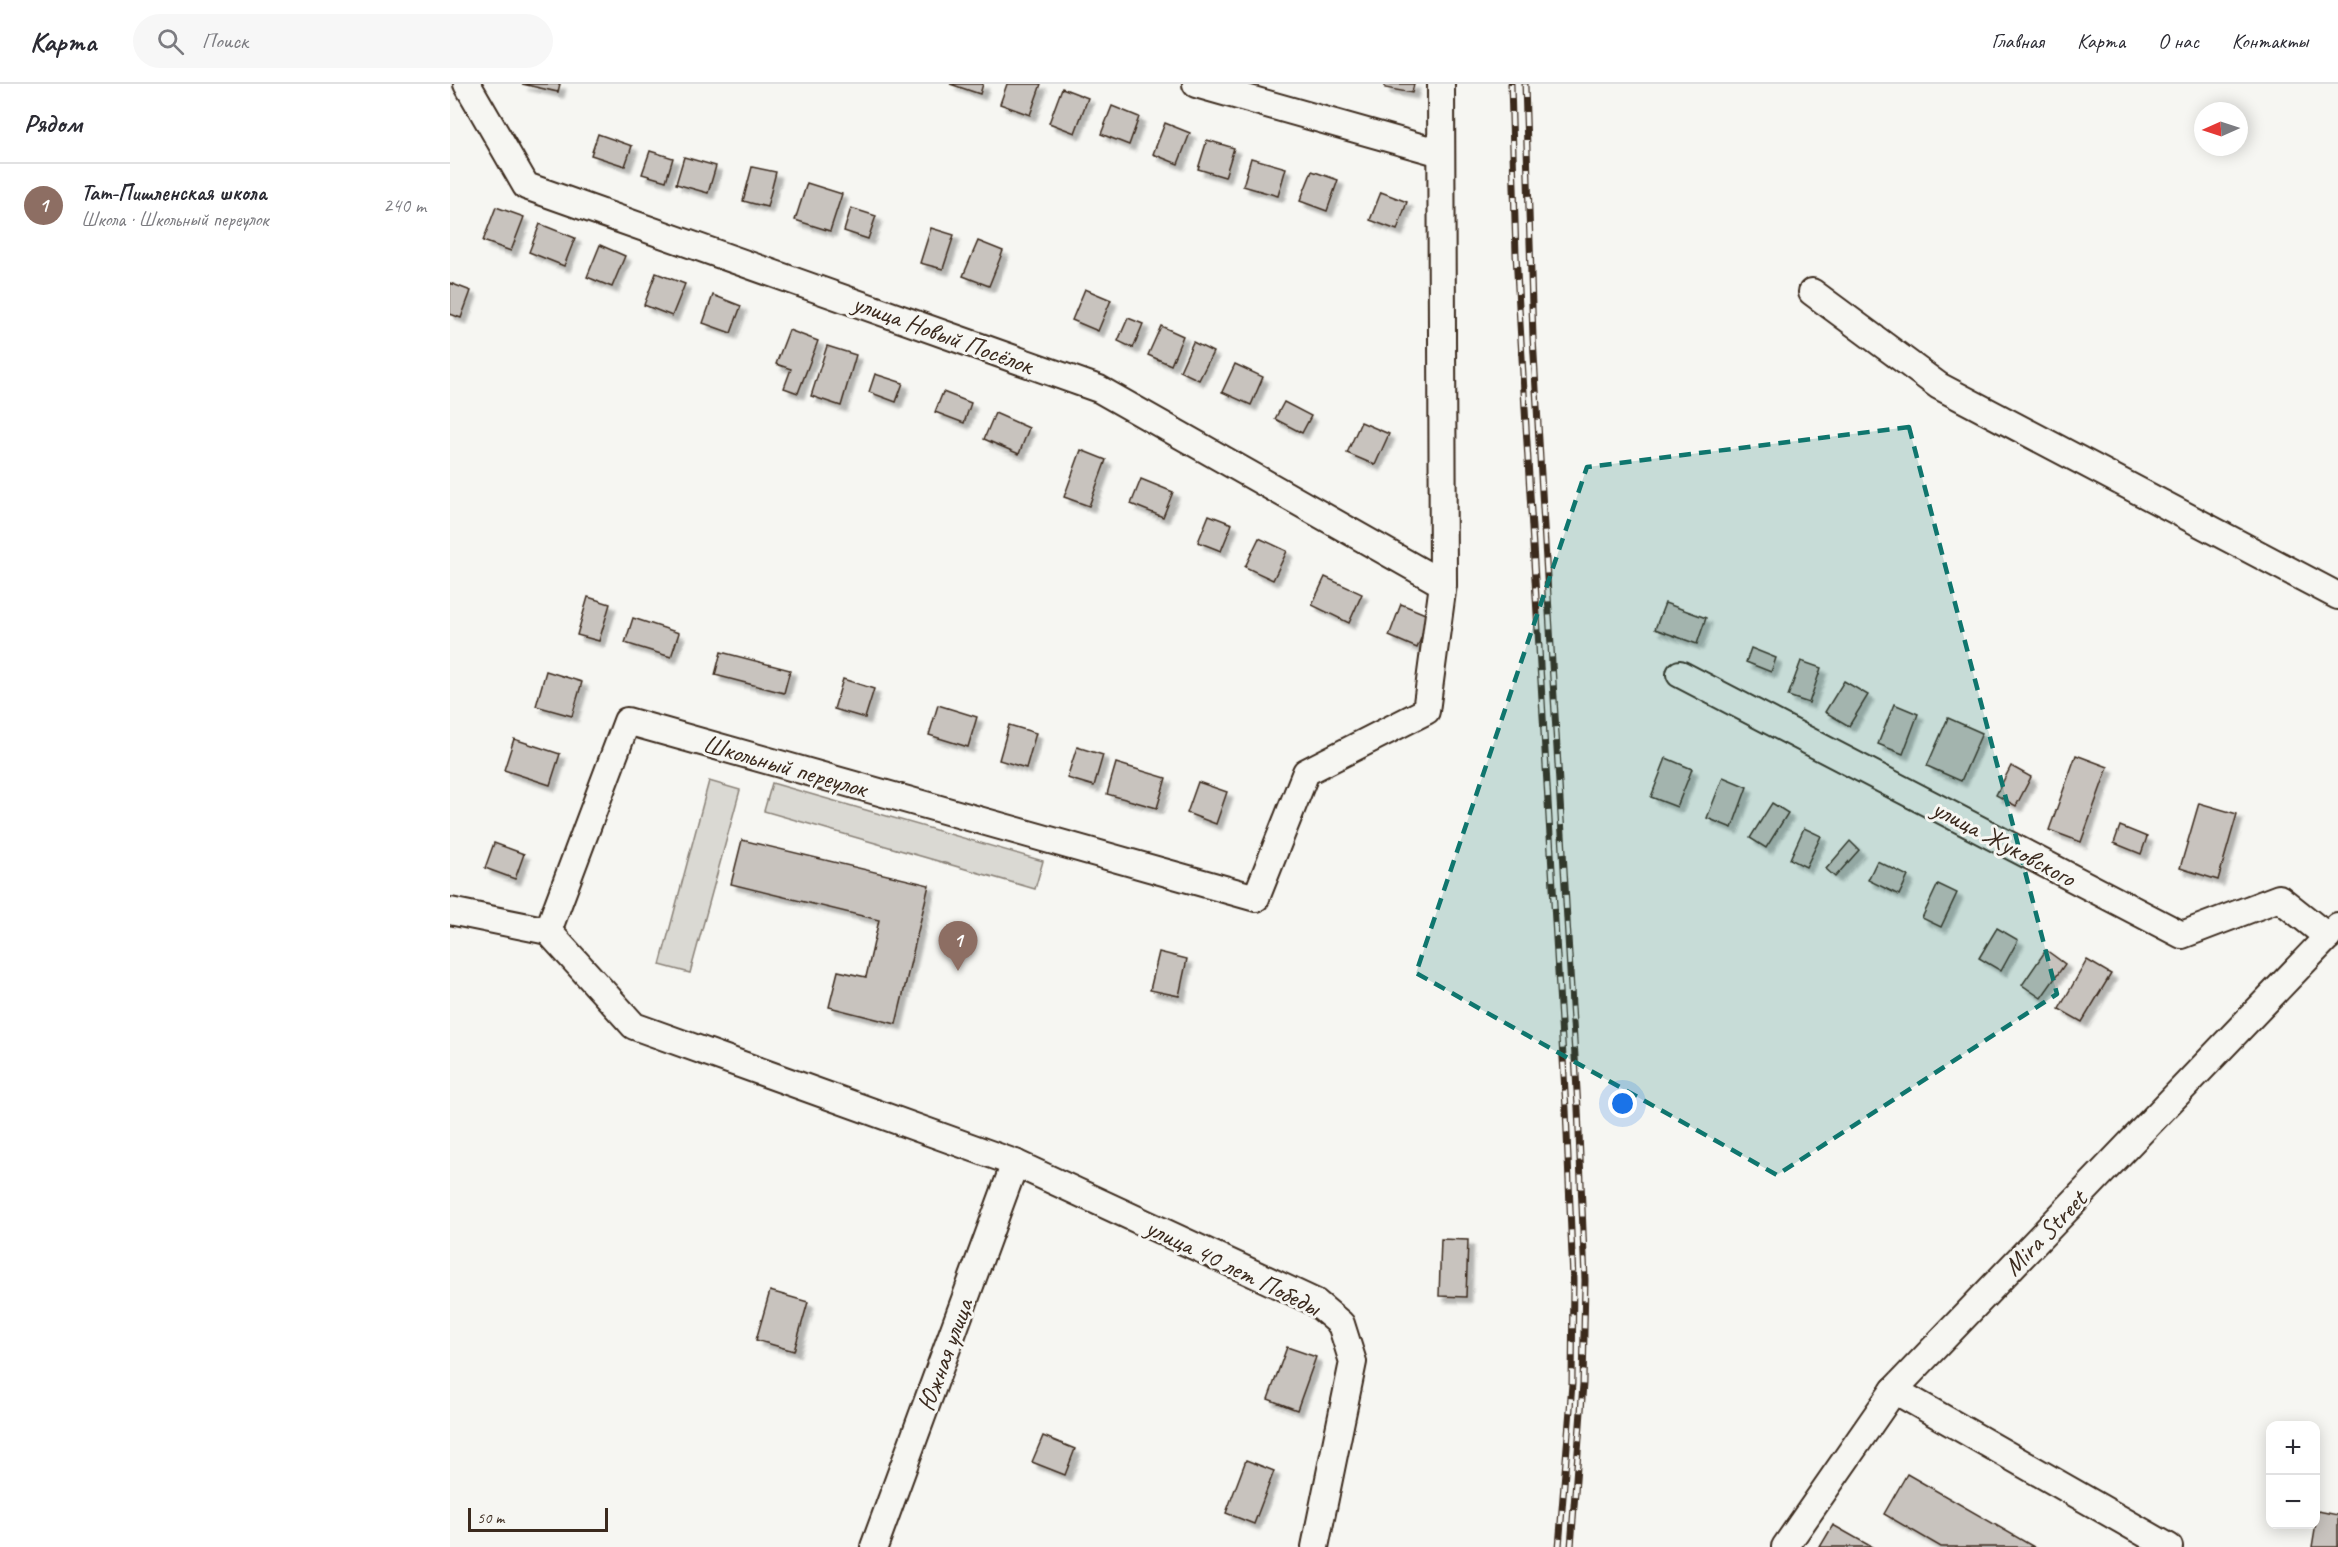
<!DOCTYPE html>
<html lang="ru">
<head>
<meta charset="utf-8">
<style>
  :root { --surface:#fff; --page:#f7f7f7; --text:#2b2b33; --muted:#7c7c81; --line:#e1e1e2; --accent:#1a73e8 }
  body { margin:0; font-family:Caveat,sans-serif; background:var(--page); color:var(--text) }
  .controls { position:absolute; right:18px; bottom:18px; display:grid; overflow:hidden; border-radius:12px; box-shadow:0 3px 15px #0003 }
  .controls button { width:54px; height:54px; display:grid; place-items:center; padding:0; border:0; border-bottom:2px solid var(--line); background:var(--surface); color:var(--text); font:30px sans-serif }
  .compass { position:absolute; left:1744px; top:18px; width:54px; height:54px; border-radius:50%; background:var(--surface); box-shadow:0 3px 15px #0003; rotate:267deg }
  .scale { position:absolute; left:18px; bottom:15px; width:140px; box-sizing:border-box; padding-left:6px; border:3px solid #3b2a1e; border-top:0; font-size:16px; line-height:21px; white-space:nowrap; color:#3b2a1e; -webkit-text-stroke:4px #f6f6f2; paint-order:stroke }
  .you { position:absolute; left:1173px; top:1020px; width:21px; height:21px; margin:-15px; border:4px solid #fff; border-radius:50%; background:#1a73e8; box-shadow:0 0 0 9px #1a73e833 }
  .badge { display:grid; place-items:center; width:39px; height:39px; border-radius:50%; background:var(--accent); color:#fff; font-size:20px; font-weight:700 }
  .pin { position:absolute; translate:-50% -50px; filter:drop-shadow(0 2px 3px #0008) }
  .pin::after { content:''; position:absolute; top:32px; width:21px; height:18px; background:inherit; clip-path:polygon(0 0,100% 0,50% 100%) }
  .list { margin:0; padding:0; list-style:none }
  h2 { display:flex; justify-content:space-between; align-items:center; height:78px; margin:0; padding:0 24px; font-size:26px }
  h2 small { font-size:20px; font-weight:400; color:var(--muted) }
  .list li { display:grid; grid-template-columns:39px 1fr auto; gap:18px; align-items:center; box-sizing:border-box; height:84px; padding:0 24px; border-top:2px solid var(--line) }
  .list b { display:block; font-size:22px; white-space:nowrap }
  .list p { margin:0; font-size:20px; white-space:nowrap; color:var(--muted) }
  .list em { font-size:20px; font-style:normal; color:var(--muted) }
  .icon { flex:none; width:33px; height:33px; fill:none; stroke:currentColor; stroke-width:2; stroke-linecap:round; stroke-linejoin:round }
  .map { position:relative; flex:none; width:1888px; height:1463px; overflow:hidden }
  header { display:flex; align-items:center; gap:36px; box-sizing:border-box; height:84px; padding:0 30px; background:var(--surface); border-bottom:2px solid var(--line) }
  header strong { font-size:28px }
  nav { display:flex; gap:33px; margin-inline-start:auto; font-size:21px }
  .search { width:420px; height:54px; background:var(--page); display:flex; align-items:center; gap:15px; box-sizing:border-box; padding:0 21px; border-radius:33px; color:var(--muted); font-size:22px }
  main { display:flex }
  aside { flex:1; background:var(--surface) }
  .map>svg:first-child { display:block }
  .green { fill:#dad9d3; stroke:#8a8278; stroke-width:1.5 }
  .building { fill:#c8c3be; stroke:#3b2a1e; stroke-width:1.5; filter:url(#shadow) }
  .lines { fill:none; stroke-linecap:round; stroke-linejoin:round }
  .minor-casing { stroke:#3b2a1e; stroke-width:30 }
  .minor { stroke:#f6f6f2; stroke-width:26 }
  .rail-casing { stroke:#3b2a1e; stroke-width:7 }
  .rail { stroke:#f6f6f2; stroke-width:4.5; stroke-dasharray:14; stroke-linecap:butt }
  .marked { fill:#0f766e; fill-opacity:0.2; stroke:#0f766e; stroke-width:4.5; stroke-dasharray:12 8; stroke-linejoin:round }
  .labels { text-anchor:middle; dominant-baseline:central; stroke-width:6; stroke-linejoin:round; paint-order:stroke }
  .street-label { font-size:26px; fill:#3b2a1e; stroke:#f6f6f2 }
</style>
</head>
<body>
<header>
<strong>Карта</strong>
<div class="search"><svg class="icon" aria-label="search" viewBox="0 0 24 24"><circle cx="10" cy="10" r="6"/><path d="M15 15l6 6"/></svg>Поиск</div>
<nav><a>Главная</a><a>Карта</a><a>О нас</a><a>Контакты</a></nav>
</header>
<main>
<aside>
<h2>Рядом<small></small></h2>
<ul class="list">
<li><span class="badge" style="background:#8d6e63">1</span><div><b>Тат-Пишленская школа</b><p>Школа · Школьный переулок</p></div><em>240 m</em></li>
</ul>
</aside>
<div class="map">
<svg width="1888" height="1463" viewBox="0 0 1888 1463">
  <defs>
    <filter id="shadow"><feDropShadow dx="5.5" dy="5.5" stdDeviation="1.5" flood-color="#0004"/></filter>
  </defs>
  <rect width="100%" height="100%" fill="#f6f6f2"/>
  <filter id="ink" filterUnits="userSpaceOnUse"><feTurbulence type="fractalNoise" baseFrequency=".0167" numOctaves="2"/><feDisplacementMap in="SourceGraphic" scale="12" xChannelSelector="R" yChannelSelector="G"/><feConvolveMatrix kernelMatrix="1 2 1 2 8 2 1 2 1" color-interpolation-filters="sRGB"/></filter>
  <g filter="url(#ink)">
    <!-- green -->
    <g class="green">
      <polygon points="259,697 290,706 240,889 210,881"/>
      <polygon points="322,699 593,777 585,805 314,727"/>
    </g>
    <!-- building -->
    <g class="building">
      <polygon points="72,0 110,0 108,8"/>
      <polygon points="500,0 533,0 530,10"/>
      <polygon points="557,0 591,0 580,31 550,20"/>
      <polygon points="935,0 964,0 962,9 935,4"/>
      <polygon points="612,4 638,14 625,49 599,39"/>
      <polygon points="662,22 689,33 679,61 651,50"/>
      <polygon points="715,39 740,49 728,80 703,70"/>
      <polygon points="148,50 182,62 175,82 141,71"/>
      <polygon points="757,56 784,64 775,93 748,85"/>
      <polygon points="200,67 223,74 216,97 192,90"/>
      <polygon points="234,73 266,82 258,109 226,100"/>
      <polygon points="801,74 836,84 828,112 793,102"/>
      <polygon points="302,83 326,88 317,123 293,117"/>
      <polygon points="862,87 888,96 877,127 850,117"/>
      <polygon points="357,99 392,110 380,147 345,136"/>
      <polygon points="931,108 957,118 947,146 920,136"/>
      <polygon points="46,123 74,133 61,167 33,157"/>
      <polygon points="401,124 426,132 418,155 394,147"/>
      <polygon points="90,140 125,154 114,182 79,168"/>
      <polygon points="481,144 504,151 493,185 470,179"/>
      <polygon points="528,157 553,167 539,202 513,192"/>
      <polygon points="150,161 175,172 162,203 137,193"/>
      <polygon points="206,189 235,200 222,232 194,221"/>
      <polygon points="0,199 21,207 11,234 0,230"/>
      <polygon points="635,205 661,216 648,247 622,236"/>
      <polygon points="263,211 291,222 281,249 253,239"/>
      <polygon points="678,234 693,240 683,264 668,257"/>
      <polygon points="711,242 733,252 721,281 698,271"/>
      <polygon points="339,246 368,257 348,309 334,304 341,285 326,280"/>
      <polygon points="743,258 763,268 749,296 730,287"/>
      <polygon points="377,262 406,271 391,322 361,312"/>
      <polygon points="785,280 813,293 801,321 772,308"/>
      <polygon points="425,290 453,299 446,318 419,308"/>
      <polygon points="493,308 521,319 514,339 485,328"/>
      <polygon points="834,318 861,332 852,349 825,335"/>
      <polygon points="545,329 579,344 569,370 534,355"/>
      <polygon points="911,338 939,350 925,381 897,369"/>
      <polygon points="631,366 656,376 639,422 614,413"/>
      <polygon points="691,395 723,408 713,433 681,420"/>
      <polygon points="759,431 782,440 771,467 748,458"/>
      <polygon points="809,454 837,467 823,496 795,483"/>
      <polygon points="875,493 912,510 899,539 862,521"/>
      <polygon points="138,513 160,520 149,557 127,551"/>
      <polygon points="1215,519 1256,534 1247,560 1205,545"/>
      <polygon points="951,520 980,532 967,564 939,552"/>
      <polygon points="183,534 229,549 221,573 175,559"/>
      <polygon points="1301,564 1326,574 1321,588 1296,578"/>
      <polygon points="271,568 340,586 334,609 265,591"/>
      <polygon points="1351,577 1371,584 1359,619 1338,612"/>
      <polygon points="96,587 132,598 122,632 86,622"/>
      <polygon points="393,595 424,605 415,634 384,625"/>
      <polygon points="1394,597 1418,611 1399,642 1375,628"/>
      <polygon points="1444,620 1468,630 1453,670 1428,660"/>
      <polygon points="488,621 527,633 518,663 479,651"/>
      <polygon points="1498,634 1532,649 1511,697 1477,682"/>
      <polygon points="559,641 586,649 576,684 549,676"/>
      <polygon points="64,655 110,670 100,701 54,686"/>
      <polygon points="627,663 653,671 644,702 617,694"/>
      <polygon points="1626,671 1658,683 1631,758 1599,746"/>
      <polygon points="1216,674 1242,685 1227,723 1201,713"/>
      <polygon points="666,679 716,694 707,724 657,710"/>
      <polygon points="1561,682 1581,693 1566,722 1546,711"/>
      <polygon points="1273,693 1297,703 1282,744 1257,734"/>
      <polygon points="748,698 777,708 766,740 737,729"/>
      <polygon points="1322,719 1338,729 1316,764 1300,754"/>
      <polygon points="1749,719 1787,730 1768,796 1730,784"/>
      <polygon points="1670,742 1697,753 1691,770 1664,759"/>
      <polygon points="1354,744 1371,752 1356,783 1340,775"/>
      <polygon points="292,756 479,801 446,940 379,923 388,887 416,893 429,836 281,800"/>
      <polygon points="1400,757 1409,766 1385,793 1376,785"/>
      <polygon points="44,759 74,770 65,795 35,784"/>
      <polygon points="1427,777 1458,792 1449,811 1418,796"/>
      <polygon points="1488,800 1507,809 1491,843 1472,834"/>
      <polygon points="1547,844 1568,856 1551,887 1529,874"/>
      <polygon points="1596,866 1615,880 1591,914 1572,901"/>
      <polygon points="709,868 737,875 729,912 700,906"/>
      <polygon points="1637,876 1661,890 1632,938 1609,925"/>
      <polygon points="991,1155 1018,1156 1016,1213 989,1212"/>
      <polygon points="320,1207 358,1218 344,1267 306,1256"/>
      <polygon points="837,1263 866,1273 847,1326 818,1315"/>
      <polygon points="593,1352 625,1365 615,1391 582,1378"/>
      <polygon points="796,1376 824,1387 804,1440 776,1429"/>
      <polygon points="1457,1390 1584,1463 1491,1463 1434,1430"/>
      <polygon points="1868,1427 1888,1431 1888,1463 1862,1463"/>
      <polygon points="1383,1441 1422,1463 1370,1463"/>
    </g>
    <g class="lines">
      <defs>
        <g id="minor">
          <polyline points="17,0 76,102 649,305 993,500"/>
          <polyline points="746,0 991,69"/>
          <polyline points="1362,208 1489,302 1888,512"/>
          <polyline points="1230,590 1732,851 1829,814 1878,853"/>
          <polyline points="0,827 98,847 177,637 806,814 856,688 976,627 993,500 991,0"/>
          <polyline points="98,847 184,942 565,1079 865,1218 891,1240 903,1278 865,1463"/>
          <polyline points="1444,1306 1719,1463"/>
          <polyline points="424,1463 565,1079"/>
          <polyline points="1335,1463 1444,1306 1888,842"/>
        </g>
      </defs>
      <!-- minor casing -->
      <use href="#minor" class="minor-casing"/>
      <!-- minor -->
      <use href="#minor" class="minor"/>
      <defs>
        <g id="rail">
          <polyline points="1061,0 1066,171 1116,1025 1123,1196 1122,1300 1109,1463"/>
          <polyline points="1075,0 1083,254 1128,1024 1135,1196 1133,1300 1121,1463"/>
        </g>
      </defs>
      <!-- rail casing -->
      <use href="#rail" class="rail-casing"/>
      <!-- rail -->
      <use href="#rail" class="rail"/>
    </g>
  </g>
  <!-- marked area -->
  <path class="marked" d="M 1459,343 L 1607,910 L 1327,1091 L 966,889 L 1137,383 Z"/>
  <g class="labels">
    <!-- street labels -->
    <g class="street-label">
      <text transform="translate(493 250) rotate(20)">улица Новый Посёлок</text>
      <text transform="translate(335 682) rotate(16)">Школьный переулок</text>
      <text transform="translate(1554 759) rotate(28)">улица Жуковского</text>
      <text transform="translate(1595 1149) rotate(-46)">Mira Street</text>
      <text transform="translate(783 1183) rotate(26)">улица 40 лет Победы</text>
      <text transform="translate(495 1271) rotate(-70)">Южная улица</text>
    </g>
  </g>
</svg>
<div class="controls">
<button>+</button>
<button>−</button>
</div>
<svg class="compass" viewBox="-18 -18 36 36"><path d="M0-13l5 13h-10z" fill="#e53935"/><path d="M0 13l5-13h-10z" fill="#7c7c81"/></svg>
<div class="scale">50 m</div>
<div class="you"></div>
<div class="pin badge" style="left:508px;top:887px;background:#8d6e63">1</div>
</div>
</main>
</body>
</html>
